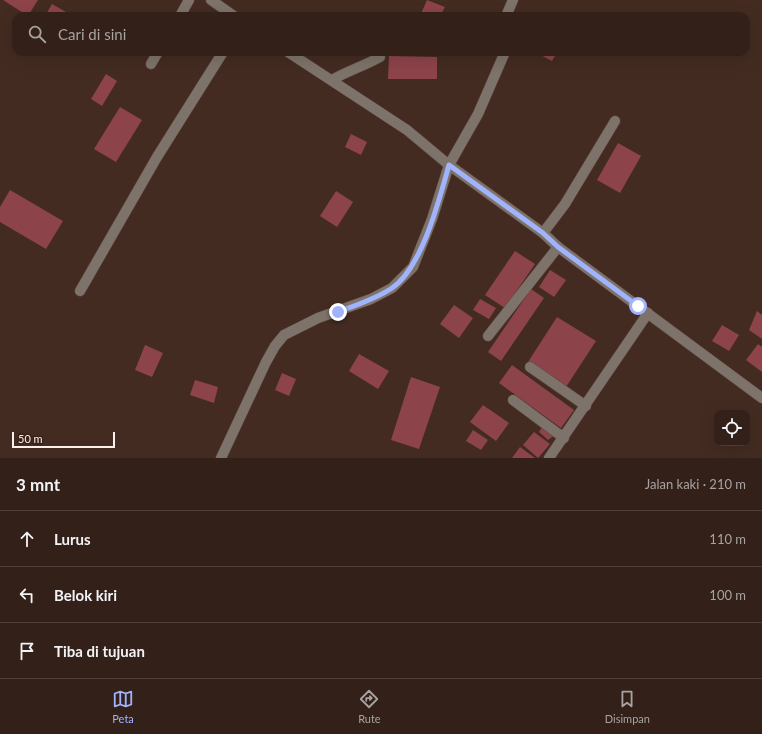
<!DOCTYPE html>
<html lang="id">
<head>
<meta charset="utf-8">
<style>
  :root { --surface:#322019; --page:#3a2822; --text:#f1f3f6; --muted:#a8a3a2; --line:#4d3e38; --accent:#a1b3fd }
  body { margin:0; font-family:Lato,sans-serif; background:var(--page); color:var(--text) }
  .controls { position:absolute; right:12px; bottom:12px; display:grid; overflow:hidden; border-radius:8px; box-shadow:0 4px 16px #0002 }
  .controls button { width:36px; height:36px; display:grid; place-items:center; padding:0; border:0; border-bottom:1px solid var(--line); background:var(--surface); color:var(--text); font:20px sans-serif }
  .scale { position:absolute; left:12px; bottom:10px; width:103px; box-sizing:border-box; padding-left:4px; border:2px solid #fdefea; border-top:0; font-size:11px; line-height:14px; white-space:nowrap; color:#fdefea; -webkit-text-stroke:3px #392118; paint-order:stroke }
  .stop { position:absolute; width:12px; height:12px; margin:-9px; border:3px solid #a1b3fd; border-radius:50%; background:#fff }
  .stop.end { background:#a1b3fd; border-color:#fff; box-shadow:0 1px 4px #0008 }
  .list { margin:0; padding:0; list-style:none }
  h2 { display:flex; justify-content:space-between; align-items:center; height:52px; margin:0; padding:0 16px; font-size:17px }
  h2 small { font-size:13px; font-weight:400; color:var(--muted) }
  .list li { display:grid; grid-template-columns:26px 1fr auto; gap:12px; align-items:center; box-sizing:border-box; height:56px; padding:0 16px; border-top:1px solid var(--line) }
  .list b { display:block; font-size:15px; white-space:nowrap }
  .list em { font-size:13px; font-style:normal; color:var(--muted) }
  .icon { flex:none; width:22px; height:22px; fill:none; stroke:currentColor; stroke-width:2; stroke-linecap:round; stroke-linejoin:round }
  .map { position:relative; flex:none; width:762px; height:458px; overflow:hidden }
  .search { position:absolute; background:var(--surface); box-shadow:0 4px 16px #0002; left:12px; right:12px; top:12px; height:44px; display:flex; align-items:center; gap:10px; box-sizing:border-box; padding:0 14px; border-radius:12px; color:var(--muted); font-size:15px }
  .sheet { height:220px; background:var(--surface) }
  nav { display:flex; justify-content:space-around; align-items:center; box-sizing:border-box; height:56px; border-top:1px solid var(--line); background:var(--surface); font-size:11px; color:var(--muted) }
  nav a { display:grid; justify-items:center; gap:2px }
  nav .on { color:var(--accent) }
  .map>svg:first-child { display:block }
  .building { fill:#8d434a }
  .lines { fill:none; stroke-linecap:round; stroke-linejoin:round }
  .minor-casing { stroke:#614a41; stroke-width:11 }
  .minor { stroke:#7d736a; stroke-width:10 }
  .route { stroke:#a1b3fd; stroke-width:5 }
</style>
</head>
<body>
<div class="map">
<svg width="762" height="458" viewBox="0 0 762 458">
  <rect width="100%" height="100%" fill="#432b21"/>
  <!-- building -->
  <g class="building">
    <polygon points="3,0 38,0 28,16"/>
    <polygon points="427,0 445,7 440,16 420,16"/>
    <polygon points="52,4 73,16 45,16"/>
    <polygon points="535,52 557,52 552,61"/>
    <polygon points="389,56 437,57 437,79 388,79"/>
    <polygon points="106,74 117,81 102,106 91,99"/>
    <polygon points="120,107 142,120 116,162 94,149"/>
    <polygon points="351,134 367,142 361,155 345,147"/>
    <polygon points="618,143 641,156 620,193 597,180"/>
    <polygon points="10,190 63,221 46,249 0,222 0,207"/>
    <polygon points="336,191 353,202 337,227 320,216"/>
    <polygon points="515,251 535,264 505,308 485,295"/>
    <polygon points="550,270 566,280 554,297 539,287"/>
    <polygon points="531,289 544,298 501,361 488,352"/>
    <polygon points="480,299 496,308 489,319 473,310"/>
    <polygon points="454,305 473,318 459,338 440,324"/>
    <polygon points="757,311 762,315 762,339 749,330"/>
    <polygon points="557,317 596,341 566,387 528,362"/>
    <polygon points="722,325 739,335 729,351 712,341"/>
    <polygon points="758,344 762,347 762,372 746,360"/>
    <polygon points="145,345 163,353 152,377 135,370"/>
    <polygon points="359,354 389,371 378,389 349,371"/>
    <polygon points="512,365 574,410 561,428 499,383"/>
    <polygon points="282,373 296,379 289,396 275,390"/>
    <polygon points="411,377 440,387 419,449 391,440"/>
    <polygon points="195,380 218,387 214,403 190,395"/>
    <polygon points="483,405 509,423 496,441 470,422"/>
    <polygon points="542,427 556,434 548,440 539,432"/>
    <polygon points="473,430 488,440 481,450 466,441"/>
    <polygon points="534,432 550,444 538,458 523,445"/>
    <polygon points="520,447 535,458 512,458"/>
  </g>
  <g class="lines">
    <defs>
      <g id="minor">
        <polyline points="211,0 234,16"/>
        <polyline points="180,16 189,0"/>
        <polyline points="506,16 513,0"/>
        <polyline points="288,52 407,130 449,165 543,233 558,247 762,398"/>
        <polyline points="151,64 158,52"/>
        <path d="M 332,80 C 347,71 364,66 380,57"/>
        <polyline points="543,233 565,204 615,121"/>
        <polyline points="80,291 157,157 223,52"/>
        <polyline points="488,336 558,247"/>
        <polyline points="530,367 586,406"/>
        <polyline points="513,400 564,438"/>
        <polyline points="221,458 266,362 275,346 284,335 318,318 371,299 392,288 413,267 432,219 449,165 478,114 505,52"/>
        <polyline points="549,458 648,313"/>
      </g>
    </defs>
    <!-- minor casing -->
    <use href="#minor" class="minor-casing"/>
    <!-- minor -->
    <use href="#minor" class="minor"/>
  </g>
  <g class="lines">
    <!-- route -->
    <path class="route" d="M 338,312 C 356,305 376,299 392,288 C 422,268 439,200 449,165 L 543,233 L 558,247 L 638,306"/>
  </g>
</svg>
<div class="controls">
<button><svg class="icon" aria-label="locate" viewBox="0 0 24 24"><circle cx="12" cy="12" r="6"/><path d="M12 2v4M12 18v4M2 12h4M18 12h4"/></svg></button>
</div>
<div class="scale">50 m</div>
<div class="stop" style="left:638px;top:306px"></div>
<div class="stop end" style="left:338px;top:312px"></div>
<div class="search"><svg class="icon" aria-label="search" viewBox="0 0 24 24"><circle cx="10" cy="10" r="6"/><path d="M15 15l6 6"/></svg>Cari di sini</div>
</div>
<section class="sheet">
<h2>3 mnt<small>Jalan kaki · 210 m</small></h2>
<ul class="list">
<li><svg class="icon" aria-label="ahead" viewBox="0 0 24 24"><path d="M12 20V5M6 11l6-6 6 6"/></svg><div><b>Lurus</b></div><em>110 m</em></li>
<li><svg class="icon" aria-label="left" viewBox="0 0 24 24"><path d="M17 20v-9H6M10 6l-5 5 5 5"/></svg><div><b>Belok kiri</b></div><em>100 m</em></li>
<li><svg class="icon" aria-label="arrive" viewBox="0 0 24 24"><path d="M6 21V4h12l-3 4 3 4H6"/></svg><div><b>Tiba di tujuan</b></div></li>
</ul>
</section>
<nav>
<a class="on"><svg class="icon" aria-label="map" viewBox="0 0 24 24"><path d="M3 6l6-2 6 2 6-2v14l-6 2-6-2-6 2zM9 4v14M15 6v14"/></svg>Peta</a>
<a><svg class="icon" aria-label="directions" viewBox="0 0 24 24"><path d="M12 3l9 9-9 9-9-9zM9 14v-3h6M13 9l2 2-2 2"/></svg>Rute</a>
<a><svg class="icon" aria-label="saved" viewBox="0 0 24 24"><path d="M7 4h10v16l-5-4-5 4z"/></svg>Disimpan</a>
</nav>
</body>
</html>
